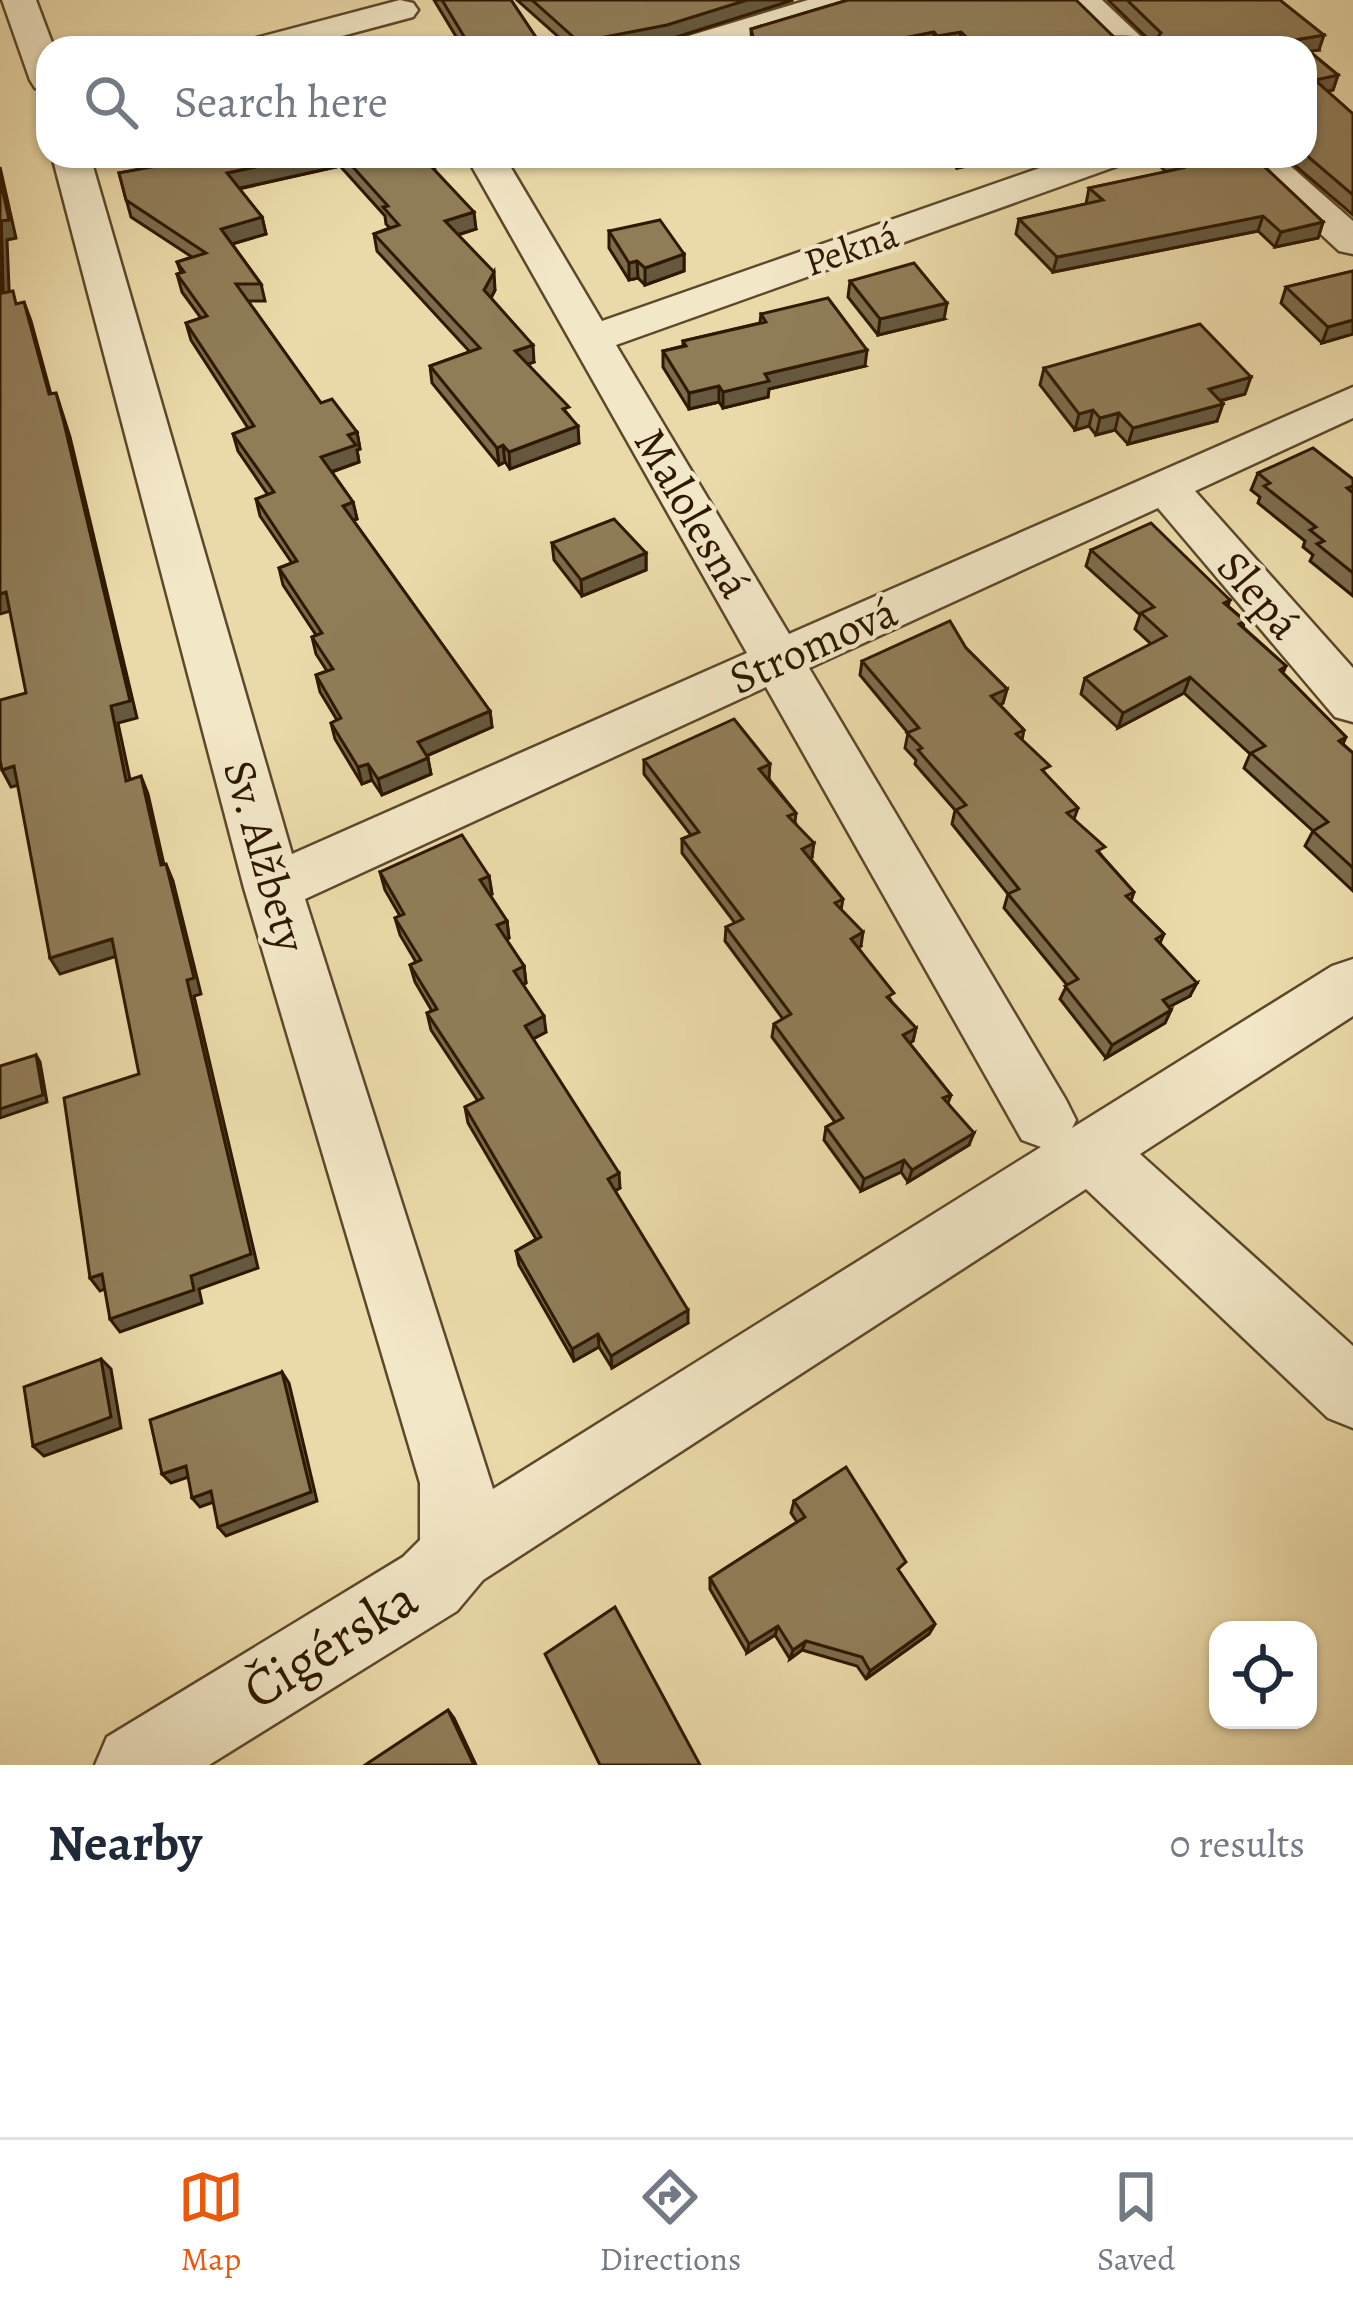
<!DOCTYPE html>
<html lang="en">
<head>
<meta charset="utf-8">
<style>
  :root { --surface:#fff; --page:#f6f6f7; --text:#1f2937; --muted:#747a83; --line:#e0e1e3; --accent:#ea580c }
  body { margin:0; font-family:Alegreya,serif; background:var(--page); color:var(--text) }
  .controls { position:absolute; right:36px; bottom:36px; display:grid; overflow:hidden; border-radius:24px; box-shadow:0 3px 9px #0004 }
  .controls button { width:108px; height:108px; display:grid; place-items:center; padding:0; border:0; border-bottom:3px solid var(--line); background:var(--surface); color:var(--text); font:60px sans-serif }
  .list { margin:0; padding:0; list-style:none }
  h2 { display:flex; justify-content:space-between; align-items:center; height:156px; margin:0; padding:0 48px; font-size:51px }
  h2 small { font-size:39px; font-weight:400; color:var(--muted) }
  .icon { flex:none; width:66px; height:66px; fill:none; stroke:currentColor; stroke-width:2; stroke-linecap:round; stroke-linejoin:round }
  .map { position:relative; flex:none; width:1353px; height:1765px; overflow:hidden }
  .search { position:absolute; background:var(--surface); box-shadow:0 3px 9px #0004; left:36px; right:36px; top:36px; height:132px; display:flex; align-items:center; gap:30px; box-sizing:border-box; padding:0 42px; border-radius:36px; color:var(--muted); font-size:45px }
  .sheet { height:372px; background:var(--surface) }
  nav { display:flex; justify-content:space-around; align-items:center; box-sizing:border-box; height:168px; border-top:3px solid var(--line); background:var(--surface); font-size:33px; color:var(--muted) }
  nav a { display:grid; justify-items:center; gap:6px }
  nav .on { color:var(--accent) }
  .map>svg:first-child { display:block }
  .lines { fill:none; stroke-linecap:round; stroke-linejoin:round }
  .minor-casing { stroke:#5d482a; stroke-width:5 }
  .minor { fill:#f2e7c7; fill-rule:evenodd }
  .wall { fill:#7c6c4c; stroke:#2e1800; stroke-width:3 }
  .shaded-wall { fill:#65583e; stroke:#2e1800; stroke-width:3 }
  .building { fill:#907d58; stroke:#2e1800; stroke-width:3 }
  .labels { text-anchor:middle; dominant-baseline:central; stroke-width:9; stroke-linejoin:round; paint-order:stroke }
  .far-street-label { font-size:39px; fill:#2e1800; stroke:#f2e7c7 }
  .street-label { font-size:45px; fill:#2e1800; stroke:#f2e7c7 }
  .near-street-label { font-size:54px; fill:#2e1800; stroke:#f2e7c7 }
</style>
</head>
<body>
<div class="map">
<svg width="1353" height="1765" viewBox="0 0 1353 1765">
  <rect width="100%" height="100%" fill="#ebdaa9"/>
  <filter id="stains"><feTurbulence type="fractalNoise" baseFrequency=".00167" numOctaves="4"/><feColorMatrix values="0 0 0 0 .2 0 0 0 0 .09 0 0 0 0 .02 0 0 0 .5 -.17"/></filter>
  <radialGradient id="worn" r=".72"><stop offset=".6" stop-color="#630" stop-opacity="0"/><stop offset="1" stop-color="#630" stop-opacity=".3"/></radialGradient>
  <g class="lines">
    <defs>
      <g id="minor">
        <polygon points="2,0 36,0 54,48 48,48 48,91 35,88 30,80"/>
        <polygon points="400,0 413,3 418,10 413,17 297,48 239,48 245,41"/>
        <polygon points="808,0 861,0 856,7 721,48 666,48 672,41"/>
        <polygon points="1065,0 1102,0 1153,48 1114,48"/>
        <path d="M 52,156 L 90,156 L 292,854 L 747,653 L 466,156 L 504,156 L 602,321 L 1074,156 L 1129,156 L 1123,164 L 616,345 L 789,634 L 1353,387 L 1353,418 L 1195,491 L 1353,668 L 1353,722 L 1335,717 L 1158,508 L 809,668 L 1066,1100 L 1076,1120 L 1072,1128 L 1332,966 L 1353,959 L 1353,1016 L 1140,1154 L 1353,1346 L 1353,1428 L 1328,1418 L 1086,1189 L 483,1580 L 457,1611 L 209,1765 L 95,1765 L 107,1737 L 403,1557 L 420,1540 L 420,1483 L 244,888 ZM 766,687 L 1022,1140 L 1041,1147 L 493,1489 L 305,899 Z"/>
        <polygon points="1237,156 1279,156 1353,221 1353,254 1339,251"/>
      </g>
    </defs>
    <!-- minor casing -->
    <use href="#minor" class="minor-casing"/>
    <!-- minor -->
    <use href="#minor" class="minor"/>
  </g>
  <!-- wall -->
  <g class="wall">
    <polygon points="434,0 511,0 543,48 463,48"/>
    <polygon points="517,0 793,0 667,40 623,48 571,48"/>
    <polygon points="848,0 1114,37 1147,38 1108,0 1280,0 1319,50 1309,51 1338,75 1333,90 1327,91 1353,114 1353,215 1284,156 1305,156 1305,48 960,48 959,46 950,48 752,48 751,29"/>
    <polygon points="151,156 433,156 435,171 476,229 458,235 495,290 491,298 534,362 528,364 570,417 579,443 510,469 505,462 499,465 432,383 430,366 470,352 377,251 374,234 390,228 386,224 385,216 340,166 239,189 262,217 266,234 232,244 261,284 265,301 248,301 321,403 357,432 360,449 357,450 359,462 332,472 353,502 357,519 353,520 490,711 492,727 427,756 431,774 382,795 372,780 362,784 335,739 331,723 337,720 320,692 316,675 327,671 316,654 312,637 316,635 283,585 279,568 292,563 260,516 256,499 268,495 238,451 233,434 248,428 191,340 186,323 201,318 182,292 177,274 181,273 177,262 192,257 131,217 119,173 155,167"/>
    <polygon points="946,156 1012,156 957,168"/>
    <polygon points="1150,156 1253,156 1323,222 1318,238 1275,247 1258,231 1053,272 1016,234 1019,219 1086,204 1089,188 1166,172"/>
    <polygon points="609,231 684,254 684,271 645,285 638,278 629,280 609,248"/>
    <polygon points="1353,271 1353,334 1322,343 1281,303 1286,287"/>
    <polygon points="850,281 944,319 878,335 848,297"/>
    <polygon points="761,314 865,366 769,389 768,397 723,408 719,402 689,409 663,367 663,351 683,346 683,341 760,323"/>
    <polygon points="1044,368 1245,394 1220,401 1217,421 1128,444 1115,430 1096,435 1089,426 1075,430 1040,385"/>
    <polygon points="1258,473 1353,479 1353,596 1310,561 1313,555 1303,547 1305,541 1258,503 1260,497 1251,490"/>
    <polygon points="552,543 646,553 646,570 582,596 554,560"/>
    <polygon points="1091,550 1230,600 1228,606 1245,621 1243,627 1286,666 1283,673 1346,737 1343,744 1353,753 1353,891 1305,846 1313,831 1244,768 1250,754 1184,693 1118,728 1081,694 1085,678 1151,644 1135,629 1140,615 1086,566"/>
    <polygon points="966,648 1007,689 1003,703 1000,705 1024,730 1022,740 1047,776 1078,808 1074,819 1102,856 1134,892 1131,901 1164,934 1160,943 1190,996 1169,1007 1171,1010 1165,1023 1106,1058 1060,999 1067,985 1004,908 1008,894 952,824 955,810 915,764 916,760 905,748 908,733 860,675 862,661"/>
    <polygon points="644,760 769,779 796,813 795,822 812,857 810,858 843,899 841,910 861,946 858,947 892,1002 916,1028 913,1041 909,1043 951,1095 948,1103 969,1145 908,1182 901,1172 861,1191 824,1140 826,1127 835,1122 772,1037 774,1024 783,1019 725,941 726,927 735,923 682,853 682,839 691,835 644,774"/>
    <polygon points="380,872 489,876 492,894 490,895 507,921 509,938 506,940 524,966 526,983 523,985 546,1032 533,1039 620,1188 615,1191 688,1323 612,1368 599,1347 574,1361 519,1265 516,1251 536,1239 468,1123 465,1107 478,1101 431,1030 427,1013 432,1011 415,982 410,965 416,962 400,935 395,918 400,916 385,890"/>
    <polygon points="794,1501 900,1573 935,1624 929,1634 866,1679 857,1666 802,1650 790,1659 775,1635 747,1653 710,1589 710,1578 797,1522 791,1513"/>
  </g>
  <!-- shaded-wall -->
  <g class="shaded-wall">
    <polygon points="747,0 793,0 667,40 623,48 580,48 579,42"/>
    <polygon points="934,32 932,47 927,48 854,48"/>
    <polygon points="961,32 959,46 936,48 937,36"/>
    <polygon points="1324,35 1319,50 1305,52 1295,40"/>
    <polygon points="1338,75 1333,90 1310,95 1315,80"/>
    <polygon points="307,156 338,156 340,166 231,190 227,173"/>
    <polygon points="958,156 1012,156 957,168"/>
    <polygon points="0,167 16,238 7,240 10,312 3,293"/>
    <polygon points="474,212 476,229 447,238 445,221"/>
    <polygon points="1263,216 1258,231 1053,272 1057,257"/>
    <polygon points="262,217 266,234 225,246 221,229"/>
    <polygon points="1323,222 1318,238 1275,247 1281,232"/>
    <polygon points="684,254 684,271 645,285 645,268"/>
    <polygon points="637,261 638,278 629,280 629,263"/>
    <polygon points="494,272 495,290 486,307 484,290"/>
    <polygon points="24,302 31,321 56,413 49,394"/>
    <polygon points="947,303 944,319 878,335 880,319"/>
    <polygon points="1353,320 1353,334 1322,343 1328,327"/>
    <polygon points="533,345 534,362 517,368 515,351"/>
    <polygon points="867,350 865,366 769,389 768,397 723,408 723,392 765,374"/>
    <polygon points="1251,377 1245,394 1203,405 1209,389"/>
    <polygon points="719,386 719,402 689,409 689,393"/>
    <polygon points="56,393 70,437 137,718 118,723 134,798 126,781 111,706"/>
    <polygon points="1223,404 1217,421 1128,444 1133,428"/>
    <polygon points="1093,410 1089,426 1075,430 1079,414"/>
    <polygon points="1119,413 1115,430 1096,435 1100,418"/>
    <polygon points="578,426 579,443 510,469 509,452"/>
    <polygon points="357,432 360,449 357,450 359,462 325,474 321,457 348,435"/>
    <polygon points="503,445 505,462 499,465 497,448"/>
    <polygon points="353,502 357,519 346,523 343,506"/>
    <polygon points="646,553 646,570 582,596 581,580"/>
    <polygon points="6,592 14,610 0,614 0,594"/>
    <polygon points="1190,677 1184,693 1118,728 1123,713"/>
    <polygon points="1007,689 1003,703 988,711 991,696"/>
    <polygon points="490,711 492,727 421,758 418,742"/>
    <polygon points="428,758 431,774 382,795 378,779"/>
    <polygon points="368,764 372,780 362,784 358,767"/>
    <polygon points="770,764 769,779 758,783 759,769"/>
    <polygon points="14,766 23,784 11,787 2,770"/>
    <polygon points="141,776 148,794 168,882 161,865"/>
    <polygon points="814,843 812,857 801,863 802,849"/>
    <polygon points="166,864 173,881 201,994 194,996 258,1268 199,1289 202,1303 120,1332 110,1319 191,1276 187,980"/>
    <polygon points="489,876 492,894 483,898 480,880"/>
    <polygon points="507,921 509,938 500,943 497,925"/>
    <polygon points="863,932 861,946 848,952 851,939"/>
    <polygon points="112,939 120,955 60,974 50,958"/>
    <polygon points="524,966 526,983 516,988 514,971"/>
    <polygon points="1197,983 1190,996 1157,1013 1163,1000"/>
    <polygon points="1171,1010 1165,1023 1106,1058 1112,1045"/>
    <polygon points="544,1016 546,1032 527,1042 525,1026"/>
    <polygon points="916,1028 913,1041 900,1048 903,1035"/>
    <polygon points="36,1055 40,1062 47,1102 0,1118 0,1109"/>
    <polygon points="974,1133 969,1145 908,1182 912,1170"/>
    <polygon points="904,1160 901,1172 861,1191 864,1179"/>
    <polygon points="619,1173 620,1188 609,1194 608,1179"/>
    <polygon points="102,1274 112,1286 100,1291 90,1278"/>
    <polygon points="688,1310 688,1323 612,1368 611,1356"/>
    <polygon points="598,1334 599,1347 574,1361 572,1349"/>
    <polygon points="101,1359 111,1369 121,1428 44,1456 33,1446"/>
    <polygon points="282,1372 289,1383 317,1501 226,1536 218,1527"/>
    <polygon points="186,1466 194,1475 171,1483 162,1474"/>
    <polygon points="211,1491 219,1500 200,1507 192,1498"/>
    <polygon points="935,1624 929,1634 866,1679 870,1671"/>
    <polygon points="778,1626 775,1635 747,1653 749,1644"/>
    <polygon points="806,1641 802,1650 790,1659 793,1650"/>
    <polygon points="448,1710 454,1718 476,1765 474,1765"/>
  </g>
  <!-- building -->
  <g class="building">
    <polygon points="442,0 511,0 543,48 471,48"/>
    <polygon points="532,0 747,0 667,25 579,42"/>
    <polygon points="848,0 1076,0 1114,37 1157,38 1161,33 1127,0 1280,0 1324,35 1295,40 1305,48 978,48 961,32 937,36 934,32 854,48 756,48 751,29"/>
    <polygon points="376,42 379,48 344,48"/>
    <polygon points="1305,48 1338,75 1315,80 1353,114 1353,195 1305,154"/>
    <polygon points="152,156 307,156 227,173 262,217 221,229 261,284 236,284 321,403 332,399 357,432 348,435 356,445 321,457 353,502 343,506 490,711 418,742 428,758 378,779 368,764 358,767 331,723 341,718 316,675 333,669 312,637 322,633 279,568 297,561 256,499 274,492 233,434 254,426 186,323 207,316 177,274 184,272 177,262 206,253 126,200 119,173 156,166"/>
    <polygon points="343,156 429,156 427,157 432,162 428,163 474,212 445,221 494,272 484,290 533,345 515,351 569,407 563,409 578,426 509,452 503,445 497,448 430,366 480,348 374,234 399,225 383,207 388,206"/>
    <polygon points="1170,156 1253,156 1323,222 1281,232 1263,216 1057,257 1019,219 1103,200 1089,188 1183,168"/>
    <polygon points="0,179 9,220 1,221 3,293 13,291 16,304 24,302 49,394 56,393 63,419 130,701 111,706 126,781 141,776 161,865 166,864 194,978 187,980 251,1254 191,1276 194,1290 110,1319 102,1274 90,1278 64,1098 139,1074 112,939 50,958 14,766 2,770 0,760 0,700 26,693 6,592 0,594"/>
    <polygon points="660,220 684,254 645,268 637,261 629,263 609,231"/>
    <polygon points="914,263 947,303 880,319 850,281"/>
    <polygon points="1353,271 1353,320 1328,327 1286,287"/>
    <polygon points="828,298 867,350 765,374 769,381 723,392 719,386 689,393 663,351 686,346 683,341 766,322 761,314"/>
    <polygon points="1200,324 1251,377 1209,389 1223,404 1133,428 1119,413 1100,418 1093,410 1079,414 1044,368"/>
    <polygon points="1313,448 1353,479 1353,486 1347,488 1353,493 1353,573 1317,544 1324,541 1310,530 1316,527 1264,486 1270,483 1258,473"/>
    <polygon points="614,519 646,553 581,580 552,543"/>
    <polygon points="1151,523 1230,600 1224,603 1245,621 1239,624 1286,666 1280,670 1346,737 1339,741 1353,753 1353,868 1313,831 1328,822 1251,753 1265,746 1190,677 1123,713 1085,678 1166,636 1141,613 1154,607 1091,550"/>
    <polygon points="950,621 966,648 1007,689 991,696 1024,730 1016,734 1050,766 1042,770 1078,808 1067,813 1105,847 1097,851 1134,892 1126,896 1164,934 1156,939 1197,983 1163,1000 1171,1010 1112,1045 1065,986 1078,979 1008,894 1019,889 956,810 966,805 918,750 922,748 907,733 919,728 862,661"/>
    <polygon points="734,719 770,764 759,769 796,813 788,816 814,843 802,849 843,899 835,903 863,932 851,939 894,993 887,997 916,1028 903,1035 951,1095 943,1098 974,1133 912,1170 904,1160 864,1179 826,1127 843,1118 774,1024 791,1014 726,927 743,919 682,839 699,832 644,760"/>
    <polygon points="462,835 489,876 480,880 507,921 497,925 524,966 514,971 544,1016 525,1026 619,1173 608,1179 688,1310 611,1356 598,1334 572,1349 516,1251 541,1237 465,1107 483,1098 427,1013 437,1009 410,965 421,960 395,918 404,914 380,872"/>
    <polygon points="36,1055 43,1095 0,1109 0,1066"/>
    <polygon points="101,1359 111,1417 33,1446 24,1387"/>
    <polygon points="282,1372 311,1492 218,1527 211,1491 192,1498 186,1466 162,1474 150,1420"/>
    <polygon points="846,1467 906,1562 898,1569 935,1624 870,1671 862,1657 806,1641 793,1650 778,1626 749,1644 710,1578 805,1517 794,1501"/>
    <polygon points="615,1607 700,1765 600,1765 545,1654"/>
    <polygon points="448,1710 474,1765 365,1765"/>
  </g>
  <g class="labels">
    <!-- far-street labels -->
    <g class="far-street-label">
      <text transform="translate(851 248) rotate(-19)">Pekná</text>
    </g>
    <!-- street labels -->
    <g class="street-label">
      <text transform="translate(693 513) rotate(60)">Malolesná</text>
      <text transform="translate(1259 595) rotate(49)">Slepá</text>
      <text transform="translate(813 645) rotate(-24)">Stromová</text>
      <text transform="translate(265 856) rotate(74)">Sv. Alžbety</text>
    </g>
    <!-- near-street labels -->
    <g class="near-street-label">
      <text transform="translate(330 1644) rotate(-32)">Čigérska</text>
    </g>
  </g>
  <rect width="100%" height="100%" filter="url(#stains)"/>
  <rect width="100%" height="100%" fill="url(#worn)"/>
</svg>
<div class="controls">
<button><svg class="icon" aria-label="locate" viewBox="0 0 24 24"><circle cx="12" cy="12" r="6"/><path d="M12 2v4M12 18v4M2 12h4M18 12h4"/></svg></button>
</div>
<div class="search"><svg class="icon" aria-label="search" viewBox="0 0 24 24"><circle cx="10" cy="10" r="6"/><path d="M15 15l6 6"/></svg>Search here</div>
</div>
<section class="sheet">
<h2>Nearby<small>0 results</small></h2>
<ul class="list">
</ul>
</section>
<nav>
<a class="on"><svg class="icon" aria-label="map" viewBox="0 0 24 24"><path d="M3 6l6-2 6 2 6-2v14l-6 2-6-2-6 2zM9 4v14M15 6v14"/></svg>Map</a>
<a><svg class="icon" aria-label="directions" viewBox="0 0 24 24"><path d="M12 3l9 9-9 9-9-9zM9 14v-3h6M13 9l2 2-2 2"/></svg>Directions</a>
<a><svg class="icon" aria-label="saved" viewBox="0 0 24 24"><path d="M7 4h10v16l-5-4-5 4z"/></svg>Saved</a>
</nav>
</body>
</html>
